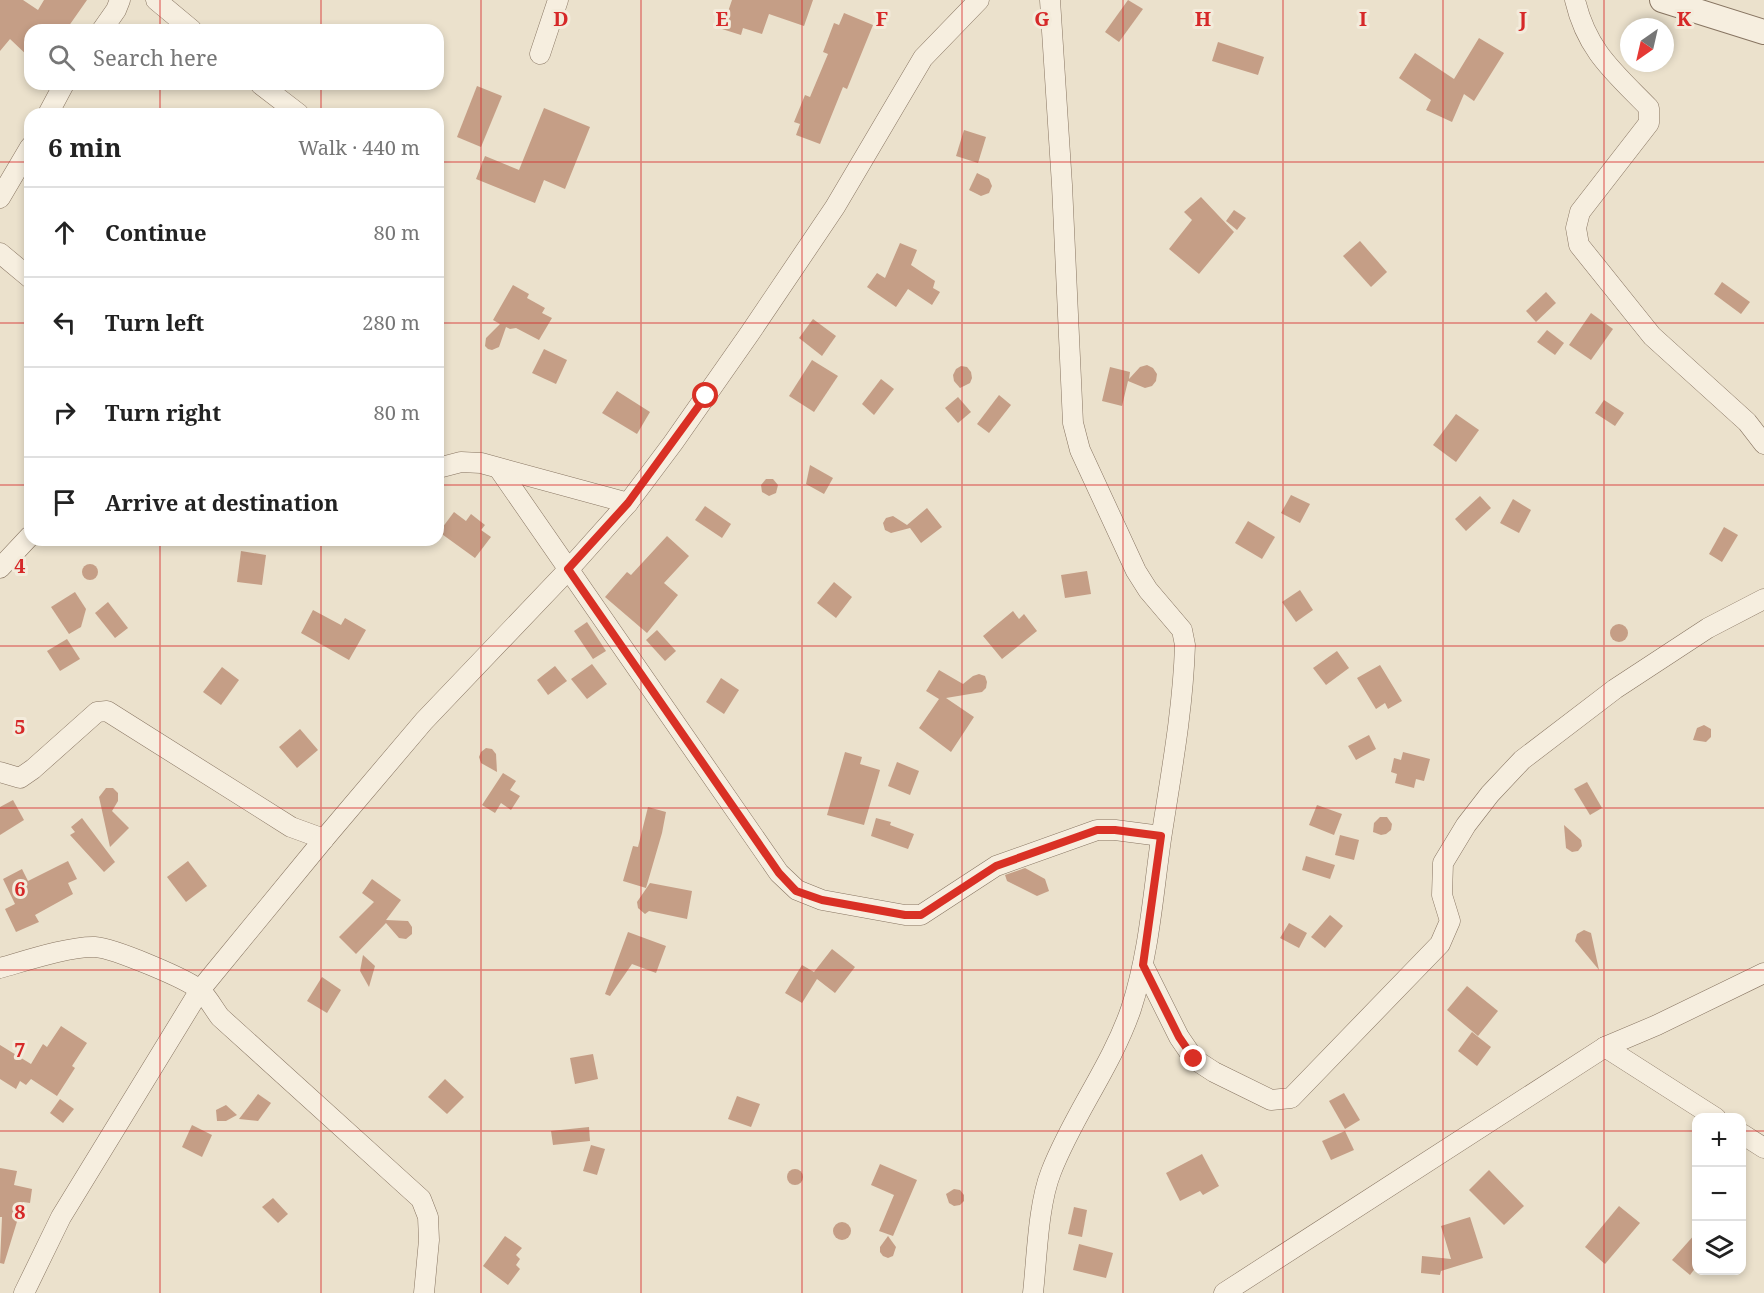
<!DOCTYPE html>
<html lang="en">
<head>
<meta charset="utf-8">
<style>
  :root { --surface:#fff; --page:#f6f6f6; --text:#222; --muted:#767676; --line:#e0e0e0 }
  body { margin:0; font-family:"Noto Serif",serif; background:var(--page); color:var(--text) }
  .controls { position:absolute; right:18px; bottom:18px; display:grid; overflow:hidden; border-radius:12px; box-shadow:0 3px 9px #0003 }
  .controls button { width:54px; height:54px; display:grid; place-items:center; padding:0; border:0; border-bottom:2px solid var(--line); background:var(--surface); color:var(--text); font:30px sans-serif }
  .compass { position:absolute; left:1620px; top:18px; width:54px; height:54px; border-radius:50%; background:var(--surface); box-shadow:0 3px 9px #0003; rotate:214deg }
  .stop { position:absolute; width:18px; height:18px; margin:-14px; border:4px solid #d93025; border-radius:50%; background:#fff }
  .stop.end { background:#d93025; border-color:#fff; box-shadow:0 2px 6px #0008 }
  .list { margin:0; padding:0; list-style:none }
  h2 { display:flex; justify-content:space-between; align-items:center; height:78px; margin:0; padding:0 24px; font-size:26px }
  h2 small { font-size:20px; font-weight:400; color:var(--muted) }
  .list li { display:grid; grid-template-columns:39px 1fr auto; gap:18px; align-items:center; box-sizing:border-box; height:90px; padding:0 24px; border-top:2px solid var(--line) }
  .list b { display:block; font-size:22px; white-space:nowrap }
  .list em { font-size:20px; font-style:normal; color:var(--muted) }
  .icon { flex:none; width:33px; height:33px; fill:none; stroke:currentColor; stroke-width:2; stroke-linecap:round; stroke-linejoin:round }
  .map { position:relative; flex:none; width:1764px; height:1293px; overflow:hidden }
  .search { position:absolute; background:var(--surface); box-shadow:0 3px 9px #0003; left:24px; top:24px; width:420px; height:66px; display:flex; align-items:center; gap:15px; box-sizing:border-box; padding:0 21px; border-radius:18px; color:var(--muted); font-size:22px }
  .panel { position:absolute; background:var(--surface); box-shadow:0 3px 9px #0003; left:24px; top:108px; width:420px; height:438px; border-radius:18px }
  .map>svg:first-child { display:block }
  .building { fill:#c59e86 }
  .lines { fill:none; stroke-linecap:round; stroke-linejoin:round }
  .minor-casing { stroke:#877461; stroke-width:21 }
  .tertiary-casing { stroke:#877461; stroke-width:26 }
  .minor { stroke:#f6eedf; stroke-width:20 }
  .tertiary { stroke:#f6eedf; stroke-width:24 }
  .route { stroke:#d93025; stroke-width:8 }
  .grid { fill:none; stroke:#d62828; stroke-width:1.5; stroke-opacity:0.55 }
  .grid-label { font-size:20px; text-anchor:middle; font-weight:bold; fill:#d62828; stroke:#f3ebdb; stroke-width:6; stroke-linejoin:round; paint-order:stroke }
</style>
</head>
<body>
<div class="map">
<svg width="1764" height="1293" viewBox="0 0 1764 1293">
  <rect width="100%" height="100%" fill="#ebe1cc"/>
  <!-- building -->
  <g class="building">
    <polygon points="0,0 23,0 38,10 44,0 87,0 66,30 30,30 30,58 10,39 0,51"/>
    <polygon points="732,0 813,0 804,26 769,14 762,34 743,28 741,35 722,29"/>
    <polygon points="1128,0 1143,9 1119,42 1105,32"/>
    <polygon points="844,13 873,25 847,89 843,87 820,144 796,135 800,124 794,122 805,95 810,97 828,54 823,52 834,23 839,25"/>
    <polygon points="1479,38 1504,53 1474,101 1464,94 1452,122 1426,110 1431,100 1399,78 1415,53 1454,79"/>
    <polygon points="1218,42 1264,57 1258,75 1212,61"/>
    <polygon points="477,86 502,96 481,147 457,137"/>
    <polygon points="544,108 590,127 565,189 544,180 535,203 476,179 485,156 519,170"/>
    <polygon points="964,130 986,137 978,163 956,156"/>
    <polygon points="977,173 989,179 992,186 989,193 981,196 969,190"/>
    <polygon points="1201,197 1234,232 1199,274 1169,249 1192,220 1184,212"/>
    <polygon points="1234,210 1246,218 1237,230 1226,221"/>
    <polygon points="1360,241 1387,272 1371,287 1343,256"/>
    <polygon points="900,243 917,250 911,265 935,281 933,288 940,292 932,305 908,289 896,307 867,287 877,273 885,278"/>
    <polygon points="1722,282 1750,302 1741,314 1714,294"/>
    <polygon points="513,285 529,294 527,298 545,308 542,313 552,318 539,340 516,328 510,329 506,327 499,347 492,350 488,349 485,346 486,338 500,324 493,320"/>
    <polygon points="1546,292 1556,303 1536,322 1526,311"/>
    <polygon points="1591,313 1613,329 1591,360 1569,345"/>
    <polygon points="813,319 836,336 822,356 799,338"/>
    <polygon points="1547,330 1564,343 1555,355 1537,342"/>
    <polygon points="544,349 567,360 556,384 532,373"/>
    <polygon points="812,360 838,376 814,412 789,396"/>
    <polygon points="1147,365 1153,368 1157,374 1156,381 1152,386 1145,388 1128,381 1122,406 1102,401 1110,367 1130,372 1129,379 1140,367"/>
    <polygon points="961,366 967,367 971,372 972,378 970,383 960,388 954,381 953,375 956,369"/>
    <polygon points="881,379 894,389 874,415 862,404"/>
    <polygon points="617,391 650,412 637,434 602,413"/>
    <polygon points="999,395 1011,405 989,433 977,424"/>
    <polygon points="958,397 971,412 958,423 945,408"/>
    <polygon points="1604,400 1624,413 1615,426 1595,413"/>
    <polygon points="1456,414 1479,430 1456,462 1433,445"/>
    <polygon points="810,465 833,478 824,494 806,484"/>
    <polygon points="766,479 773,479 778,485 776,493 769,496 762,492 761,485"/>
    <polygon points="1291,495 1310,504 1300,523 1281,513"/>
    <polygon points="1480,496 1491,508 1466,531 1455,519"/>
    <polygon points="1513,499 1531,510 1519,533 1500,523"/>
    <polygon points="705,506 731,524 722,538 695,520"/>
    <polygon points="927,508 942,527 921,543 910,528 891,533 885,530 883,523 886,518 893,516 907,525"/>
    <polygon points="454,512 466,521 471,514 485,525 481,530 491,537 475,558 439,532"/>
    <polygon points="1248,521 1275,537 1262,559 1235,543"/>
    <polygon points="1724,527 1738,535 1722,562 1709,554"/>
    <polygon points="667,536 689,556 664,583 678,595 647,633 605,597 627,572 631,575"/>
    <polygon points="241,551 266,555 262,585 237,582"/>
    <circle cx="90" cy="572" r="8"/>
    <polygon points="1087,571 1091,594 1065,598 1061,575"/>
    <polygon points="834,582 852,597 836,618 817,603"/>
    <polygon points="1300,590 1313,610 1296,622 1282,602"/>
    <polygon points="75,592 86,609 81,627 69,634 51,607"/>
    <polygon points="108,602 128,628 115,638 95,613"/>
    <polygon points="313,610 341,625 345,618 366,630 349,660 301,633"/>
    <polygon points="1013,611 1019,619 1024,614 1037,631 1002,659 983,636"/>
    <polygon points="587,622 606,651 593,659 574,631"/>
    <circle cx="1619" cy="633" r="9"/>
    <polygon points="657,630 676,651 665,661 646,640"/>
    <polygon points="67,639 80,659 60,671 47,651"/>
    <polygon points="1337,651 1349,668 1326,685 1313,668"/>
    <polygon points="592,664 607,684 587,699 571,679"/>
    <polygon points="1380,665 1402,701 1388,709 1385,703 1376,709 1357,678"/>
    <polygon points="555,666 567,681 548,695 537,680"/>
    <polygon points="222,667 239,680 221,705 203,692"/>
    <polygon points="939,670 963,684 973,676 979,674 985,676 987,682 986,688 982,692 946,698 974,717 951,752 919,728 939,699 926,691"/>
    <polygon points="721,678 739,690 724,714 706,702"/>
    <polygon points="1704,725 1711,729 1711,737 1706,742 1693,740 1697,728"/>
    <polygon points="300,729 318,750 297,768 279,747"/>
    <polygon points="1369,735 1376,749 1356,760 1348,746"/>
    <polygon points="486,748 492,749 496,754 497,772 481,763 479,757 481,752"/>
    <polygon points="845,752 862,757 860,764 880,770 864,825 827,815"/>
    <polygon points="1403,752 1430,759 1424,781 1416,779 1414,788 1395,783 1397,774 1391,772 1394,758 1401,760"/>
    <polygon points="897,762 919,771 910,795 888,786"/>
    <polygon points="503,773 516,781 510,790 520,796 511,810 501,803 495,813 482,805"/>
    <polygon points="1587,782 1602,808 1590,815 1574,789"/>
    <polygon points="106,788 113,788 118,793 118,801 112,811 129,828 110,847 99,797"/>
    <polygon points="13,800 24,820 0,835 0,807"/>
    <polygon points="1317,805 1342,814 1334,835 1309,825"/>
    <polygon points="648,807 666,812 662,833 646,888 623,881 633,846 638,847"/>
    <polygon points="1380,817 1387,817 1392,824 1391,830 1386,834 1381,835 1373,832 1374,823"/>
    <polygon points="82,818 115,862 104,872 70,835 75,832 71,827"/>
    <polygon points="876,818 891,822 890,825 914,834 908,849 871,836"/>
    <polygon points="1564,825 1581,840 1582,846 1578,851 1572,852 1566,848"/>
    <polygon points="1340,835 1359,840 1354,860 1335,855"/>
    <polygon points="1306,856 1335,865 1330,879 1302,870"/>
    <polygon points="68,861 77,879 68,883 73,894 35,915 39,922 16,932 5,909 15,904 3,879 22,869 28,881"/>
    <polygon points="188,861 207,886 186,902 167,877"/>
    <polygon points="1025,868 1045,879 1049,891 1037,896 1007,881 1005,875"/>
    <polygon points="372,879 401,900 386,920 408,921 412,927 412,934 406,939 399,938 386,923 356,954 339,937 374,902 362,893"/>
    <polygon points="650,883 692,891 687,919 649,911 645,914 638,908 637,902"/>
    <polygon points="1330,915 1343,926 1325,948 1311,937"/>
    <polygon points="1289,923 1307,933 1299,948 1280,938"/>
    <polygon points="1584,930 1591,933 1599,970 1575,941 1577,934"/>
    <polygon points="628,932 666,946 656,973 632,964 610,996 605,994"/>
    <polygon points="832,949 855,967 835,993 817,979 802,1003 785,993 802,965 814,972"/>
    <polygon points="363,955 375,966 369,987 360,971"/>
    <polygon points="322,977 341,990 327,1013 307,1001"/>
    <polygon points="1467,986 1498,1011 1478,1036 1447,1010"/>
    <polygon points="61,1026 87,1043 72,1066 75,1068 57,1096 31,1079 26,1085 20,1081 16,1089 0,1079 0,1045 31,1064 43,1044 47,1047"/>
    <polygon points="1472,1032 1491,1047 1477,1066 1458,1051"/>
    <polygon points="593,1054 598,1079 575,1084 570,1058"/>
    <polygon points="445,1079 464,1097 447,1114 428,1097"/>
    <polygon points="1344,1093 1360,1120 1345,1129 1329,1101"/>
    <polygon points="258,1094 271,1103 258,1121 239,1119"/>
    <polygon points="737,1096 760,1104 751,1127 728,1119"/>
    <polygon points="60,1099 74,1109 63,1123 50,1113"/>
    <polygon points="226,1105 237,1115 226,1121 217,1121 216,1110"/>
    <polygon points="192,1125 212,1135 202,1157 182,1147"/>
    <polygon points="589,1127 590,1141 553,1145 551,1131"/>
    <polygon points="1345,1131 1354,1150 1331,1160 1322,1141"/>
    <polygon points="591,1145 605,1149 597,1175 583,1171"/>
    <polygon points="1202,1154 1219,1186 1203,1195 1200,1191 1180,1201 1166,1173"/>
    <polygon points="880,1164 917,1180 893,1236 879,1231 894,1195 871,1185"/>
    <polygon points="0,1168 17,1171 14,1185 32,1189 30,1203 23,1202 4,1264 0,1263 2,1217 0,1217"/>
    <circle cx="795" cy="1177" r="8"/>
    <polygon points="1489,1170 1524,1206 1504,1225 1469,1190"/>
    <polygon points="954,1189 960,1190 964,1195 964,1201 960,1205 954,1206 949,1203 946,1194"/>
    <polygon points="273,1198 288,1214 278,1223 262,1207"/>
    <polygon points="1619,1206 1640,1223 1605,1264 1585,1247"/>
    <polygon points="1074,1207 1087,1210 1082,1237 1068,1234"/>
    <polygon points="1470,1217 1483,1258 1441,1271 1440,1275 1421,1273 1422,1256 1451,1259 1441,1226"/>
    <circle cx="842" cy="1231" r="9"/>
    <polygon points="1696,1233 1696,1267 1690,1275 1672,1260"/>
    <polygon points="505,1236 522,1248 516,1255 520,1259 516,1265 520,1269 508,1285 483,1266"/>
    <polygon points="888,1236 896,1247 893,1256 888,1258 883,1256 880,1252 880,1247"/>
    <polygon points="1079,1244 1113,1253 1106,1278 1073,1270"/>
  </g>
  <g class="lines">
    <defs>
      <g id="minor">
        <polyline points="156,0 192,30"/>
        <path d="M 1575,0 C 1587,51 1614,72 1649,108 L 1649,123 L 1580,212 L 1576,228 L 1579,245 L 1652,336 L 1747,422 L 1764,444"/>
        <polyline points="102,30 116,10 120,0"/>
        <polyline points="540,54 558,0"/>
        <polyline points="260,84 299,114"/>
        <polyline points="48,114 64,84"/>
        <polyline points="0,198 30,147"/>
        <polyline points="0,253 30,278"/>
        <polyline points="438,468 461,462 481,463 628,503"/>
        <polyline points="499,469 779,873 797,890 822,900 905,915 921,915 996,866 1097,830 1115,830 1161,836"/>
        <polyline points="0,568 30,536"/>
        <polyline points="0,772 20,778 33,769 97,712 107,711 291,827 324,839"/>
        <polyline points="1143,965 1179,1037 1194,1059 1214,1072 1271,1100 1291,1098 1440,944 1450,921 1442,895 1443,863 1466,825 1490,794 1522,760 1615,689 1708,628 1764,599"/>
        <path d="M 0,968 C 25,961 70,946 95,947 C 113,948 188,979 201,991 C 208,998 214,1009 220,1017 L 421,1199 L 428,1217 L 429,1240 L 424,1293"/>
        <polyline points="1605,1047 1716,1118"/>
        <polyline points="1742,1134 1764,1148"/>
        <polyline points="24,1293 61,1217 200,990 324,839 424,721 569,569 628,503 673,443 750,333 835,207 923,58 979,0"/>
        <path d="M 1033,1293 C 1037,1257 1038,1205 1051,1172 C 1073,1115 1111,1067 1131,1009 C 1149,954 1153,895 1161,839 C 1171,774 1183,710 1185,645 L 1182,630 L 1148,590 L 1136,571 L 1080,450 L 1073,423 L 1062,185 L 1050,0"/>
        <polyline points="1224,1293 1605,1047 1657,1025 1764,973"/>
      </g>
      <polyline id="tertiary" points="1662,0 1764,32"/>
    </defs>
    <!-- minor casing -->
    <use href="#minor" class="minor-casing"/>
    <!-- tertiary casing -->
    <use href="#tertiary" class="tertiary-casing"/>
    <!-- minor -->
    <use href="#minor" class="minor"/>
    <!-- tertiary -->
    <use href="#tertiary" class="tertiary"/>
  </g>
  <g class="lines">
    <!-- route -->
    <polyline class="route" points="706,396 628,503 568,569 779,873 796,891 822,900 905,915 921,915 996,866 1097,830 1115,830 1161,836 1143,965 1179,1037 1194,1059"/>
  </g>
  <!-- grid -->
  <path class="grid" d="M 160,0 L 160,30M 321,0 L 321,30M 481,0 L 481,1293M 641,0 L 641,1293M 802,0 L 802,1293M 962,0 L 962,1293M 1123,0 L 1123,1293M 1283,0 L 1283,1293M 1443,0 L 1443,1293M 1604,0 L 1604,1293M 160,84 L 160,114M 321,84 L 321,114M 0,162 L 30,162M 438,162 L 1764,162M 0,323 L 30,323M 438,323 L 1764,323M 0,485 L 30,485M 438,485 L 1764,485M 160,540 L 160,1293M 321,540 L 321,1293M 0,646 L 1764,646M 0,808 L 1764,808M 0,970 L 1764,970M 0,1131 L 1696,1131M 1742,1131 L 1764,1131"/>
  <g class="grid-label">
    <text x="561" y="26">D</text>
    <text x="722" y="26">E</text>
    <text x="882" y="26">F</text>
    <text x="1042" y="26">G</text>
    <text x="1203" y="26">H</text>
    <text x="1363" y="26">I</text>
    <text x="1523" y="26">J</text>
    <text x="1684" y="26">K</text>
    <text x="20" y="573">4</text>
    <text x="20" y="734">5</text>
    <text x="20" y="896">6</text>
    <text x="20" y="1057">7</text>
    <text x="20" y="1219">8</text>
  </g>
</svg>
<div class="controls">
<button>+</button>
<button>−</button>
<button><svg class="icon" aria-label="layers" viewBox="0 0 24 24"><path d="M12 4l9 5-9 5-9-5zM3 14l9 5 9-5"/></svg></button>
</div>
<svg class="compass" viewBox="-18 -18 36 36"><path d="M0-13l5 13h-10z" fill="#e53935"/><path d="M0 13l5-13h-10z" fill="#767676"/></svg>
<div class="stop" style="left:706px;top:396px"></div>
<div class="stop end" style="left:1194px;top:1059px"></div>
<div class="search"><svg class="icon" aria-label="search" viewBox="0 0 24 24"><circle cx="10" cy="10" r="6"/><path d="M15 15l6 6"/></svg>Search here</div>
<section class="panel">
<h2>6 min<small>Walk · 440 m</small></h2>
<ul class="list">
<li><svg class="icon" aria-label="ahead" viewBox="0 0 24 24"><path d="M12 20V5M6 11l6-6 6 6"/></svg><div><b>Continue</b></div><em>80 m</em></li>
<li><svg class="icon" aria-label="left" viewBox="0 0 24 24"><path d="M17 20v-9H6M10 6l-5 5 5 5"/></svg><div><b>Turn left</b></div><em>280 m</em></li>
<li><svg class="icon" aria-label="right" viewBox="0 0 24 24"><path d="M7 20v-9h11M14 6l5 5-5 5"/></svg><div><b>Turn right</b></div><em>80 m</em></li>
<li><svg class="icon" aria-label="arrive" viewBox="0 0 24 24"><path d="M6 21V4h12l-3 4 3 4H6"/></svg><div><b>Arrive at destination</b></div></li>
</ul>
</section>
</div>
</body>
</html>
